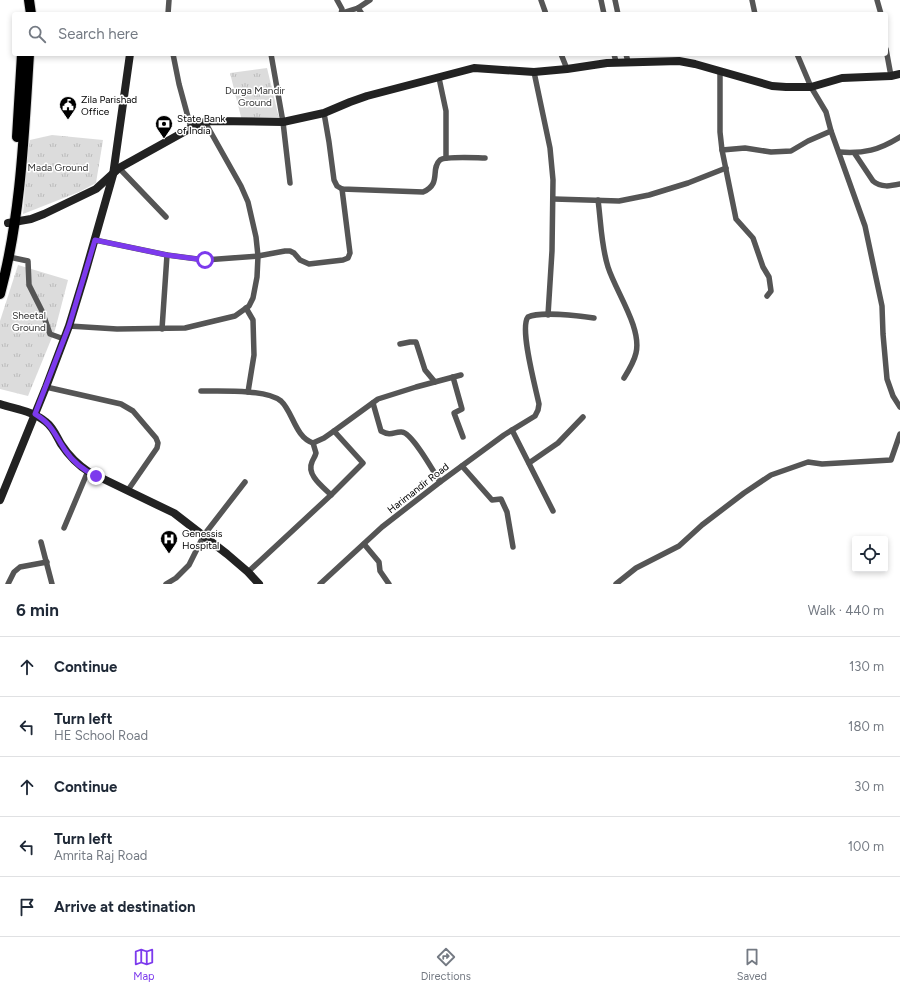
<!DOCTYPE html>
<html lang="en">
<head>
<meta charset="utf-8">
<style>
  :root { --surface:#fff; --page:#f2f2f3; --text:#1f2937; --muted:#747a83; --line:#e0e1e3; --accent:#7c3aed }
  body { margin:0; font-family:Figtree,sans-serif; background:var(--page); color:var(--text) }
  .controls { position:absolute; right:12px; bottom:12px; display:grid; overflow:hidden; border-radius:4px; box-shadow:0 2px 6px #0003 }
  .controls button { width:36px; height:36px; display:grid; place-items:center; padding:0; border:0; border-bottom:1px solid var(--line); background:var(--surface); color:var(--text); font:20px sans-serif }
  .stop { position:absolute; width:12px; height:12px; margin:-9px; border:3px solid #7c3aed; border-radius:50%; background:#fff }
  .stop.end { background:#7c3aed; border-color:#fff; box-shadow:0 1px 4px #0008 }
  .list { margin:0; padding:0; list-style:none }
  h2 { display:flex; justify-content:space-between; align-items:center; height:52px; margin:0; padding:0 16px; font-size:17px }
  h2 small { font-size:13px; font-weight:400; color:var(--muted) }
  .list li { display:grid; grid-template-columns:26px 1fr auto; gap:12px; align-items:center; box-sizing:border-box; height:60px; padding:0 16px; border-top:1px solid var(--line) }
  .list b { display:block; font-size:15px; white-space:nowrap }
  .list p { margin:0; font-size:13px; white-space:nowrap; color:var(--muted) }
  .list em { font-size:13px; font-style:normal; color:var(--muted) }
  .icon { flex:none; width:22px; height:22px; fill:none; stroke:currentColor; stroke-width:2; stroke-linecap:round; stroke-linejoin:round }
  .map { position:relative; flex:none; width:900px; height:584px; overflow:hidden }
  .search { position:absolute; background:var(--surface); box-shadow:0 2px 6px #0003; left:12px; right:12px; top:12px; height:44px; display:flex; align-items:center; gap:10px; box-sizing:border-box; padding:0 14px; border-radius:4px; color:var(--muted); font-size:15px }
  .sheet { height:352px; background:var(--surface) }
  nav { display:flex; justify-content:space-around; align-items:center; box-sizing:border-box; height:56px; border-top:1px solid var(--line); background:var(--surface); font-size:11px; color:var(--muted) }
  nav a { display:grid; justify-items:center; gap:2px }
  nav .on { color:var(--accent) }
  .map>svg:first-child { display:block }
  .park { fill:url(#park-tufts) }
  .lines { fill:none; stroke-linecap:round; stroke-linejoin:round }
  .highway-casing { stroke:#dbdbdb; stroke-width:12 }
  .street { stroke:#555; stroke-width:5.5 }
  .secondary { stroke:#222; stroke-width:8 }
  .highway { stroke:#000; stroke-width:10 }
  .route { stroke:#7c3aed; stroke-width:5 }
  .labels { text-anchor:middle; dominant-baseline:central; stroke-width:3; stroke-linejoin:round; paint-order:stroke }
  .park-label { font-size:10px; fill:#333; stroke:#fff }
  .poi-label { font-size:10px; fill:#000; stroke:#fff; text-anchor:start }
  .street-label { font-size:10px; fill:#000; stroke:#fff }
</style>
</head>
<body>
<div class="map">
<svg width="900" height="584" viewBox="0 0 900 584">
  <defs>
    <pattern id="park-tufts" width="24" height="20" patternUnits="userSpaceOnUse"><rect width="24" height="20" fill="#dcdcdc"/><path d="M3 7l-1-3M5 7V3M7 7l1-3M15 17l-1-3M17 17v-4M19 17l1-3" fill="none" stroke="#bbb"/></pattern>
  </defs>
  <rect width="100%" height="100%" fill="#fff"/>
  <!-- park -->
  <g class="park">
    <polygon points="267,68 279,118 242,121 230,73"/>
    <polygon points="52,135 103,140 96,183 79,192 23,214 28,150 30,140"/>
    <polygon points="18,265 68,280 55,330 28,396 0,389 0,321"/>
  </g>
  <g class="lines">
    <defs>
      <g id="highway">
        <polyline points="29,0 31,14"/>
        <polyline points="17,137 22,54"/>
        <path d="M 0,294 C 21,217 24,133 29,54"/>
      </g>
    </defs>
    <!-- highway casing -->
    <use href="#highway" class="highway-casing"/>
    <!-- street -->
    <g class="street">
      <polyline points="337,0 342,9 341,14"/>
      <polyline points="541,0 546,14"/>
      <polyline points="601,0 604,14"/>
      <polyline points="615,0 618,14"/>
      <polyline points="752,0 755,14"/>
      <polyline points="877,0 881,14"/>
      <polyline points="358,8 362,14"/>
      <polyline points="342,13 358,8 370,0"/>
      <polyline points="168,14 169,0"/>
      <polyline points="886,49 891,76"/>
      <polyline points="173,54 179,84 191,128"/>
      <polyline points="271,54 283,122 290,183"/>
      <polyline points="561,54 567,69"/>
      <polyline points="614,54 616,62"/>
      <polyline points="626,54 628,62"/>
      <polyline points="797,54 811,87 826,112 831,131 865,226 882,306 883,334 887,379 893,396 900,407"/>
      <polyline points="720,71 720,132 722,150 736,219 753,238 763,267 769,277 771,291 767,296"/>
      <polyline points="534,72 550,148 553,180 552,251 548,315"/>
      <polyline points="439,78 446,111 446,158"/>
      <path d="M 324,113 L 329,142 L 334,180 L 337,186 L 342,189 L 423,192 C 442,184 430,169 440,160 C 446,156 477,158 485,158"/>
      <polyline points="722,150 745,148 771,152 791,151 808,141 831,131"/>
      <path d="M 839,152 C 864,154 879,150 900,137"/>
      <path d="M 855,154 L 873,181 C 881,188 891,186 900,184"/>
      <polyline points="119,168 166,217"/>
      <polyline points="554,199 619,201 649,195 688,183 726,168"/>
      <path d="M 598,200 C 601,222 601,245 608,267 C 616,292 642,328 636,353 C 634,362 629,370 624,378"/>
      <polyline points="95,240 167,255 205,260 258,256 285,251 290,251 294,253 300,260 309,264 343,260 348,258 350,253 342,189"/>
      <polyline points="9,257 28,261 29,285 42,311 50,334 64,339"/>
      <polyline points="246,308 253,320 254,355 248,392"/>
      <polyline points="69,326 117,329 185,328 235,316 249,306 253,298 257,277 258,256 256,237 248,202 241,186 205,122"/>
      <polyline points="162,329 167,255"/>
      <polyline points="400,344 410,342 416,342 425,370 435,382"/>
      <polyline points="453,377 462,409 454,413 463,437"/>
      <polyline points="46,387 121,404 133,411 156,438 158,443 157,448 128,490"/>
      <path d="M 201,391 C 221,391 266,389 281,401 C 293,412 295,437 313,443 L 324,438 L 334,431"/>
      <path d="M 373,403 L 381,431 C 392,437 394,431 402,432 C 412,433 434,472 440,482"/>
      <polyline points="512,430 553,511"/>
      <path d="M 313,443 L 316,453 C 315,457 313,459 312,462 C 306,475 323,487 331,495"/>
      <polyline points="529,463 558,443 583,417"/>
      <polyline points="462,466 492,500 501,499 507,512 513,547"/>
      <polyline points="64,528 88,471"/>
      <polyline points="41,542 52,584"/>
      <polyline points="364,544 379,562 380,571 389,584"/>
      <polyline points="248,572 331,495 363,463 334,431 378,399 416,387 461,375"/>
      <polyline points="8,584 14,572 20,567 47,562"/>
      <polyline points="166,584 176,578 189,565 204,535 245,482"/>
      <path d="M 320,584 L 382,527 L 440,482 L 504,435 L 535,416 L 538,410 L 539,404 C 536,389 519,328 528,317 C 540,311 580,316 594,318"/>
      <polyline points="616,584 636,568 679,546 702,525 744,493 771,475 808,462 822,464 891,460 900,434"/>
    </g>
    <!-- secondary -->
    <g class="secondary">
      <polyline points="8,223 31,219 44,214 96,189 119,168 191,128 205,122 212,121 283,122 324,113 350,102 367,96 474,68 534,72 567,69 607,63 679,61 695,64 772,86 786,87 811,87 842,78 891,76 900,74"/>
      <path d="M 0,404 C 15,409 33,411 46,422 C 53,427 57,437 61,444 C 69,456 78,465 89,472 L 174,513 L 227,554 L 248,572 L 259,584"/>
      <polyline points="0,500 46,387 69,326 84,277 113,175 130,54"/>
    </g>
    <!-- highway -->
    <use href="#highway" class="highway"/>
  </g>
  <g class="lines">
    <!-- route -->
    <path class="route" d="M 96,476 C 83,470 73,462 65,450 C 54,434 53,425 35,414 L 69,326 L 95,240 L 167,255 L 205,260"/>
  </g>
  <!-- icons -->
  <defs>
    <symbol id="civic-pin" viewBox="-11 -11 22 30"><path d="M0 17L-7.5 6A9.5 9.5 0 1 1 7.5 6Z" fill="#000" stroke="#fff"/><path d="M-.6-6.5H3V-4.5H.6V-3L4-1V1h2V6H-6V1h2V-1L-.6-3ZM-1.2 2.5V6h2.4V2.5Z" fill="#fff"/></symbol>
    <symbol id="bank-pin" viewBox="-11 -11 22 30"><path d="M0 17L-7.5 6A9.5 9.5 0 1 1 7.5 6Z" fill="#000" stroke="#fff"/><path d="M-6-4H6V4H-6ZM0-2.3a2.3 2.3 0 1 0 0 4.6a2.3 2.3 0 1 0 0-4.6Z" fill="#fff"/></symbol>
    <symbol id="hospital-pin" viewBox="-11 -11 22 30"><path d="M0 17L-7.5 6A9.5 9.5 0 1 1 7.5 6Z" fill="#000" stroke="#fff"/><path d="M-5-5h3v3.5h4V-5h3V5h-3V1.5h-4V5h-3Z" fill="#fff"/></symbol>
  </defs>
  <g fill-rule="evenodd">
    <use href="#civic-pin" x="58" y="95" width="20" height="27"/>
    <use href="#bank-pin" x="154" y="114" width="20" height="27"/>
    <use href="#hospital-pin" x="159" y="529" width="20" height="27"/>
  </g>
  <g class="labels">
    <!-- park labels -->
    <g class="park-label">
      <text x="255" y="90">Durga Mandir<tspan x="255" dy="12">Ground</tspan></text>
      <text x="58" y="167">Mada Ground</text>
      <text x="29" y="315">Sheetal<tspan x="29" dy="12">Ground</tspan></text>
    </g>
    <!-- poi labels -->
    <g class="poi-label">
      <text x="81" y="99">Zila Parishad<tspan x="81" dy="12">Office</tspan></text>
      <text x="177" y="118">State Bank<tspan x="177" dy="12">of India</tspan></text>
      <text x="182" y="533">Genessis<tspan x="182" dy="12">Hospital</tspan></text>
    </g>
    <!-- street labels -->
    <g class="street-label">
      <text transform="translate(418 488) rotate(-38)">Harimandir Road</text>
    </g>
  </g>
</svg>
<div class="controls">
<button><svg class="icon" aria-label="locate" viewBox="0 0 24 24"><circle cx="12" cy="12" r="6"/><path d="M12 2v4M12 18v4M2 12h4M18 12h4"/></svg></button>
</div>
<div class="stop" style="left:205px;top:260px"></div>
<div class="stop end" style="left:96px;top:476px"></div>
<div class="search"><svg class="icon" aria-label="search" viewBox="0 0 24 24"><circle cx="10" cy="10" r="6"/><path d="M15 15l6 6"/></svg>Search here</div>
</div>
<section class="sheet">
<h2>6 min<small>Walk · 440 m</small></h2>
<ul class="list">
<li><svg class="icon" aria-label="ahead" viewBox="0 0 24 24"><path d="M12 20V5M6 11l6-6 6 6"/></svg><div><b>Continue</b></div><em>130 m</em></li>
<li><svg class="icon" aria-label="left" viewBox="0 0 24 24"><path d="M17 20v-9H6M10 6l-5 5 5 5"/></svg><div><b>Turn left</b><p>HE School Road</p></div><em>180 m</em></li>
<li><svg class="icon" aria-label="ahead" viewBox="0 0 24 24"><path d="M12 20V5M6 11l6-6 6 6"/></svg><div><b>Continue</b></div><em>30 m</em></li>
<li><svg class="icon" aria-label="left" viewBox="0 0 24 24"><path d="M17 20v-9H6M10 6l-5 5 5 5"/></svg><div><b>Turn left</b><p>Amrita Raj Road</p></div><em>100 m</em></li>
<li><svg class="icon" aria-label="arrive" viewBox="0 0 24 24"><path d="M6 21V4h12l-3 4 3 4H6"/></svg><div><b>Arrive at destination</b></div></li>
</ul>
</section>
<nav>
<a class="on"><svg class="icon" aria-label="map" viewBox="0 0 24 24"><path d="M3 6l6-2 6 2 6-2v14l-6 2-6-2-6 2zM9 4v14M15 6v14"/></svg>Map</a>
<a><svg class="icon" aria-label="directions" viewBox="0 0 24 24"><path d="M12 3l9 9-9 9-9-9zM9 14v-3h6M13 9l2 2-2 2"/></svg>Directions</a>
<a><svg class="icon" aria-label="saved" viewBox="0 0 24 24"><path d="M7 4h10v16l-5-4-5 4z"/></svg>Saved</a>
</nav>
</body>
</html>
